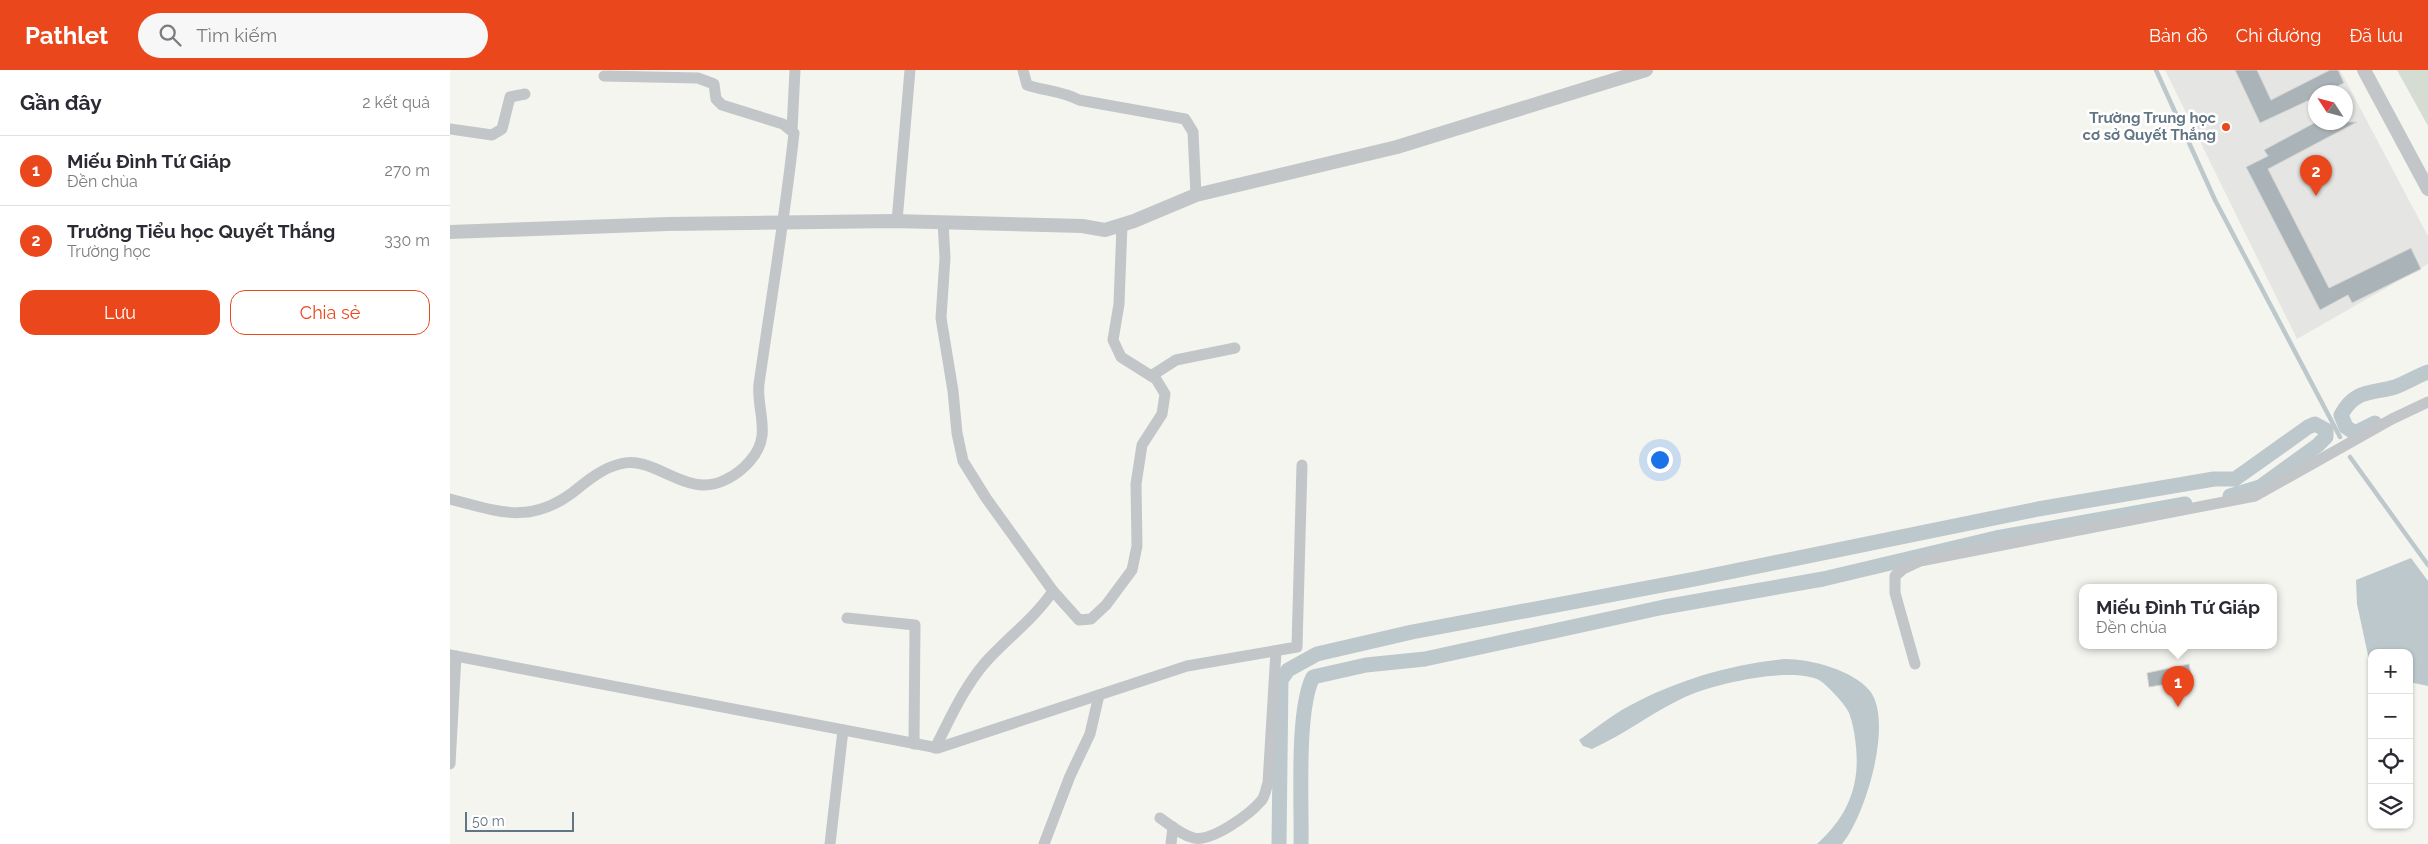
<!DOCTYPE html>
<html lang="vi">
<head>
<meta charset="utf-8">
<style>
  :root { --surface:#fff; --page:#f7f7f7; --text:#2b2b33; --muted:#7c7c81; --line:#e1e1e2; --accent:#ea481c }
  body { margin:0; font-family:Raleway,sans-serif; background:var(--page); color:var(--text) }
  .controls { position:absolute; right:15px; bottom:15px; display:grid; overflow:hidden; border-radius:10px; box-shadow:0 1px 4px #0004 }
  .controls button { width:45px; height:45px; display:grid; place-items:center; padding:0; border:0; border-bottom:1px solid var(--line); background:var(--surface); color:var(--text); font:25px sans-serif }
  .compass { position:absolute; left:1858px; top:15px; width:45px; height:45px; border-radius:50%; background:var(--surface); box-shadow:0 1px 4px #0004; rotate:306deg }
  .scale { position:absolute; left:15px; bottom:12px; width:109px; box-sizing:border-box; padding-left:5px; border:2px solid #627583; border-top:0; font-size:14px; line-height:18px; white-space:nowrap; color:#627583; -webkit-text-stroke:4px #fff; paint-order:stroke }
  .you { position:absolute; left:1209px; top:389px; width:18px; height:18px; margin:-12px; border:4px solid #fff; border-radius:50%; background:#1a73e8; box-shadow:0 0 0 8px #1a73e833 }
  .badge { display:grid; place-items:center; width:32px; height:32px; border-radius:50%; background:var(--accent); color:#fff; font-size:16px; font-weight:700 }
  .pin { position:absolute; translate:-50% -41px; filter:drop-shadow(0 1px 2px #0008) }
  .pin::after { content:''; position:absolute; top:26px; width:18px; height:15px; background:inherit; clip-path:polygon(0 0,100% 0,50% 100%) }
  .popup { position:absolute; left:1629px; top:514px; width:198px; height:65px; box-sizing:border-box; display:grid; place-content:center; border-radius:10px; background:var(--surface); filter:drop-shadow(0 1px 4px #0005); font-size:16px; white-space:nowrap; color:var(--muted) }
  .popup b { font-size:19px; color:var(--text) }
  .popup::after { content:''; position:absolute; left:50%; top:100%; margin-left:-10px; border:10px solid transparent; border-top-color:var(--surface) }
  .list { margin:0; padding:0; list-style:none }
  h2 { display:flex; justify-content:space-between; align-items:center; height:65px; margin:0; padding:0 20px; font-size:21px }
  h2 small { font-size:16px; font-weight:400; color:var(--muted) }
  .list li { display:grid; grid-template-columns:32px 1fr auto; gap:15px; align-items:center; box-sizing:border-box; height:70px; padding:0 20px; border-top:1px solid var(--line) }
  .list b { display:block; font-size:19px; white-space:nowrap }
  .list p { margin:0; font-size:16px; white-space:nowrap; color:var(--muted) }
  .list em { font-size:16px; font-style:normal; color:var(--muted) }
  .actions { display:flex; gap:10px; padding:15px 20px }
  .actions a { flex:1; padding:11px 0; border:1px solid var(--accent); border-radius:15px; text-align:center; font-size:18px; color:var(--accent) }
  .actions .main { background:var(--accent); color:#fff }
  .icon { flex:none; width:28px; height:28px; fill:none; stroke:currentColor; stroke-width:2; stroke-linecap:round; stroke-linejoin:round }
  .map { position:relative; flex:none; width:1978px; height:774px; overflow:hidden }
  header { display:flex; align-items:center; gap:30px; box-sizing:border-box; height:70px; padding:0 25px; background:var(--accent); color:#fff }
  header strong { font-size:24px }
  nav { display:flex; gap:28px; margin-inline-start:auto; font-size:18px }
  .search { width:350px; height:45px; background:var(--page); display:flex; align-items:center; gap:12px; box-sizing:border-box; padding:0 18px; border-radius:28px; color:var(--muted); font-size:19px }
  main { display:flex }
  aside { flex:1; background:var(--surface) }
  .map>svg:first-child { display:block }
  .built { fill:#e5e6e4; fill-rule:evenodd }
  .green { fill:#d5dcd1 }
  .water { fill:#bdc8cd }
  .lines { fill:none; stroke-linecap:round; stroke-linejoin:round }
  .stream { stroke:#bdc8cd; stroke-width:4.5 }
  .canal { stroke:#bdc8cd; stroke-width:15 }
  .building { fill:#aab3b7; stroke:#d6d6d3 }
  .minor { stroke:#c2c6c9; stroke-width:11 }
  .tertiary { stroke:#c2c6c9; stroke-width:14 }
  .poi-dot { fill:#ea481c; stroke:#fff; stroke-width:2 }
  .labels { text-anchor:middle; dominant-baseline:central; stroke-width:5; stroke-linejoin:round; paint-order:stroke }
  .poi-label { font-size:15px; font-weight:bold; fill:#627583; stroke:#fff; text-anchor:end }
</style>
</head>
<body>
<header>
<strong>Pathlet</strong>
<div class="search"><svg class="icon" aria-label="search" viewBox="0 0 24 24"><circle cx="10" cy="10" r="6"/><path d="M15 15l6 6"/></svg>Tìm kiếm</div>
<nav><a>Bản đồ</a><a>Chỉ đường</a><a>Đã lưu</a></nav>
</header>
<main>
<aside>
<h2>Gần đây<small>2 kết quả</small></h2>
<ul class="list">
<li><span class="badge">1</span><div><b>Miếu Đình Tứ Giáp</b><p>Đền chùa</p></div><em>270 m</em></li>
<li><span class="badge">2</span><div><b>Trường Tiểu học Quyết Thắng</b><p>Trường học</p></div><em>330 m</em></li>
</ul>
<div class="actions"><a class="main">Lưu</a><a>Chia sẻ</a></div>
</aside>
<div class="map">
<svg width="1978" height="774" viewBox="0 0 1978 774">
  <rect width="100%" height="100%" fill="#f5f5f0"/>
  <!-- built -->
  <path class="built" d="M 1715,0 L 1890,0 L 1978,166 L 1978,194 L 1847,269 ZM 1866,22 L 1896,22 L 1896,52 L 1866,52 Z"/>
  <!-- green -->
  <polygon class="green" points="1947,0 1978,0 1978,56"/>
  <!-- water -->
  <g class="water">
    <polygon points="1961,488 1978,511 1978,616 1959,612 1959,583 1922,583 1922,604 1907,534 1906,510"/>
    <path d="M 1335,589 C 1361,589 1403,600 1420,621 C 1444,652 1415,747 1392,774 L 1367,774 C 1397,747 1410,717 1406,677 C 1405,666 1403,653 1399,643 C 1396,635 1376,614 1369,610 C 1342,596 1262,614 1235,627 C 1203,642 1175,664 1142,679 L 1133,676 L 1129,670 C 1145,659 1162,645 1179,636 C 1227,610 1282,594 1335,589 Z"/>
  </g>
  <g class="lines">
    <!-- stream -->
    <g class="stream">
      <polyline points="1706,0 1765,130 1890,367"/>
      <polyline points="1900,387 1978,495"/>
    </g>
    <!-- canal -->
    <g class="canal">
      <path d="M 1925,353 L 1905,363 L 1896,357 L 1891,345 C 1905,319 1921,324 1945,317 C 1956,313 1967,306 1978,302"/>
      <polyline points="829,774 831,610 838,600 867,584 962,562 1245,509 1588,439 1764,409 1785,409 1858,357 1865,354 1876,360 1876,367 1868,375 1810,417 1780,426"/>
      <path d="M 851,774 C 852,733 846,641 863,607 L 916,595 L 975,589 L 1214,537 L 1373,509 L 1546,468 L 1735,434"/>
    </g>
  </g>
  <!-- building -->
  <g class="building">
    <polygon points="1785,0 1807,0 1821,30 1880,0 1888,0 1894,13 1875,22 1866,22 1866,27 1810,53"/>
    <polygon points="1866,52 1907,52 1818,99 1879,218 1961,178 1971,199 1902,233 1898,225 1870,240 1796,97 1818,86 1814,80"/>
    <polygon points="1739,594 1742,610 1699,617 1697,603"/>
  </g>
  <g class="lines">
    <!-- minor -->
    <g class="minor">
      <path d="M 573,0 L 577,15 C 595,21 612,21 629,30 L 735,49 L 743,62 L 746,125"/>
      <polyline points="0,59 42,65 52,59 60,27 75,24"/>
      <polyline points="342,60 345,0"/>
      <polyline points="447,151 460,0"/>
      <polyline points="701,306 726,290 785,278"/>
      <path d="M 0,429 C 47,441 79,455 122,423 C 136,412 152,398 170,394 C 206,384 236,431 277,409 C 293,401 310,384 312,366 C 314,349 307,331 309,314 C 321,230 335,147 344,63 L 333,54 L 272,35 L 266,29 L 264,14 L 248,8 L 154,6"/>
      <polyline points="603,521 629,550 641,549 656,535 682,500 687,476 686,414 692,375 712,344 715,324 706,309 671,287 663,270 669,234 672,155"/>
      <polyline points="397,548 465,555 464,674"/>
      <polyline points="0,585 488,678 737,596 847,577 852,395"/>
      <polyline points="1465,594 1445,523 1445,506 1453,499 1470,491 1805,426 1942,349 1978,332"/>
      <path d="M 485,678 C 500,649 513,619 534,594 C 556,569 584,549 603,521 L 536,428 L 513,391 L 507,363 L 503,321 L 491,248 L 495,188 L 493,152"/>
      <polyline points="0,694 6,586"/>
      <path d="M 710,748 C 720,755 731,765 744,768 C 762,772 800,744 811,731 C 815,727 816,718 818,713 L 826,581"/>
      <polyline points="380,774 393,660"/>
      <polyline points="594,774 620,706 640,664 649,625"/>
      <polyline points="721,774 723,757"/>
    </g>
    <!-- tertiary -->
    <g class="tertiary">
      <polyline points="1914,0 1978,119"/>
      <polyline points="0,162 218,154 444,151 632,156 655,160 684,151 746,125 947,77 1196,0"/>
    </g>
  </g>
  <!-- markers -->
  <circle class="poi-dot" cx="1776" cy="57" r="5"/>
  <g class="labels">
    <!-- poi labels -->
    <g class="poi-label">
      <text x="1766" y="48">Trường Trung học<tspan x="1766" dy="17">cơ sở Quyết Thắng</tspan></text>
    </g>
  </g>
</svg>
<div class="controls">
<button>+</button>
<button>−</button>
<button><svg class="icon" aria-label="locate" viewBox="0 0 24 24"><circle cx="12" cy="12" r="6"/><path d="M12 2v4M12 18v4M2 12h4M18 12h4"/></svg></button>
<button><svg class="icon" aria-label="layers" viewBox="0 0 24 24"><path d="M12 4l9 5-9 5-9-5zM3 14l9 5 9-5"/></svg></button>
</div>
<svg class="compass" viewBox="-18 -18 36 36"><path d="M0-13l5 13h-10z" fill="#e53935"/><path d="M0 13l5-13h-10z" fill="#7c7c81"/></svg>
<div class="scale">50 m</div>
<div class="you"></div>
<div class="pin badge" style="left:1728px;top:637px">1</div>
<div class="popup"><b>Miếu Đình Tứ Giáp</b>Đền chùa</div>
<div class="pin badge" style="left:1866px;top:126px">2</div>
</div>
</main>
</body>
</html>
